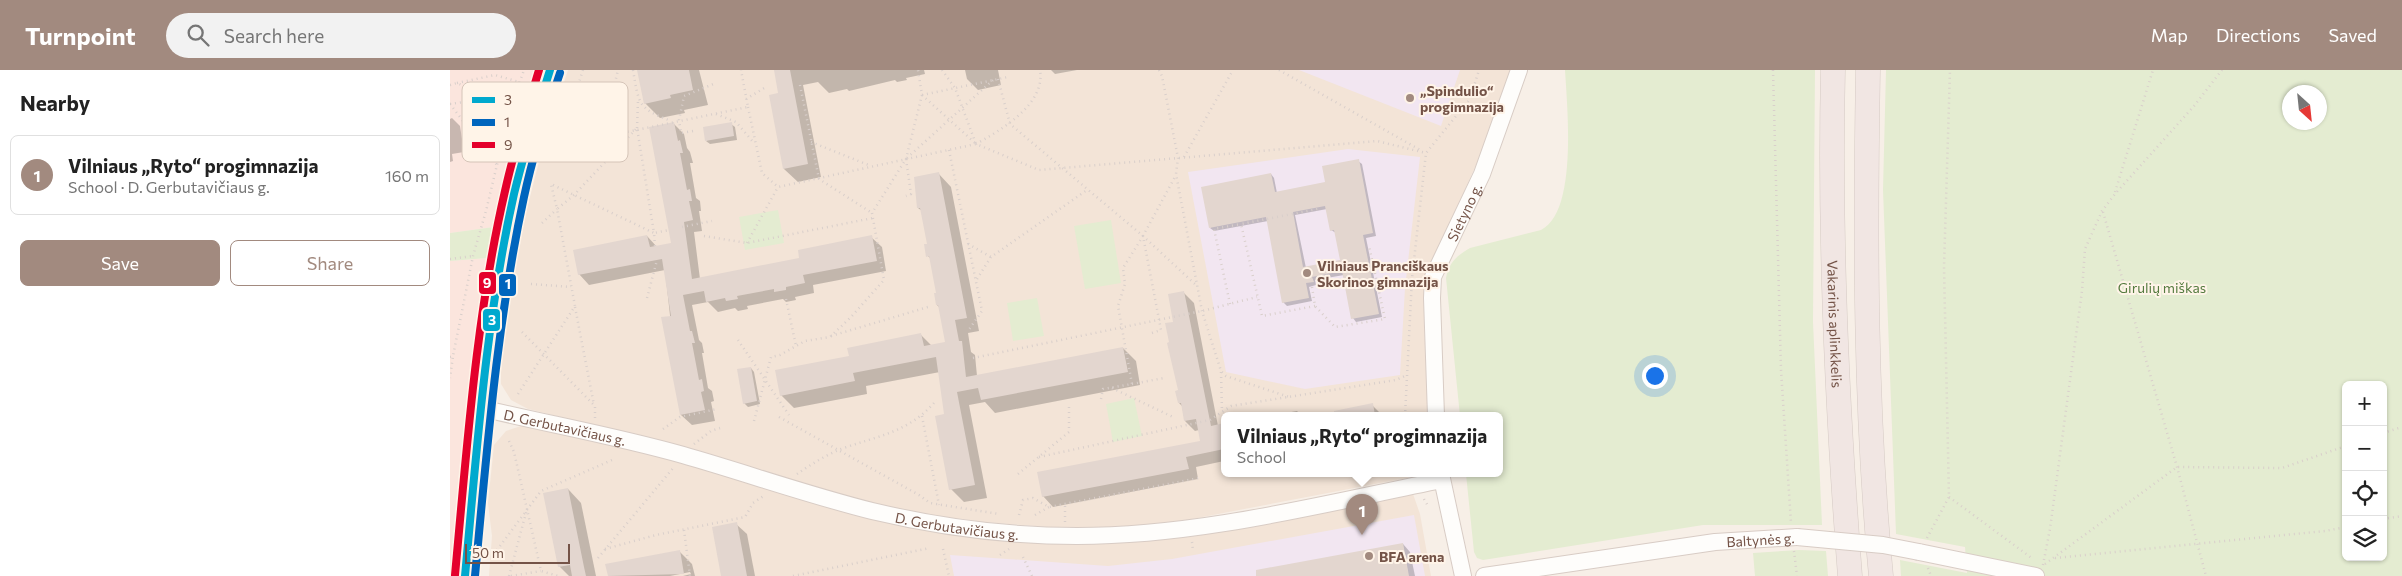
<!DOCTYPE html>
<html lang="en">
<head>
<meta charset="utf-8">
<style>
  :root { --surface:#fff; --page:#f2f2f2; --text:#222; --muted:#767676; --line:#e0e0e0; --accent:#a28a7f }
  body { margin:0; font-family:Commissioner,sans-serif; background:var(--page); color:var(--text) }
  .controls { position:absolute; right:15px; bottom:15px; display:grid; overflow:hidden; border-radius:8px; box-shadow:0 1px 4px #0004 }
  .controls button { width:45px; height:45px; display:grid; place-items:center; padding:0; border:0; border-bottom:1px solid var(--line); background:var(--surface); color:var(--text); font:25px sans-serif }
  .compass { position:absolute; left:1832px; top:15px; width:45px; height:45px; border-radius:50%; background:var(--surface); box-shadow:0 1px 4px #0004; rotate:153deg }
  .scale { position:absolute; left:15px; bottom:12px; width:105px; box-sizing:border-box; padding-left:5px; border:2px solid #745347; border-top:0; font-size:14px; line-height:18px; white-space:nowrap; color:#745347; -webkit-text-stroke:4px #fff4e8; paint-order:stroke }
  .you { position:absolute; left:1204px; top:305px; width:18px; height:18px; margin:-12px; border:4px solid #fff; border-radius:50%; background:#1a73e8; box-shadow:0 0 0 8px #1a73e833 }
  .badge { display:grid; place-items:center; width:32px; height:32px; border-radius:50%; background:var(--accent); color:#fff; font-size:16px; font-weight:700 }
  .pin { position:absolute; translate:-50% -41px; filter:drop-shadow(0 1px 2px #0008) }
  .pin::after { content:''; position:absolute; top:26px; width:18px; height:15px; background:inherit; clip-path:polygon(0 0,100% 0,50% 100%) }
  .popup { position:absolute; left:771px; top:342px; width:282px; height:65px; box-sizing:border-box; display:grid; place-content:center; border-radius:8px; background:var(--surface); filter:drop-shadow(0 1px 4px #0005); font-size:16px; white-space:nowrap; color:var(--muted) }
  .popup b { font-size:19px; color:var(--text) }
  .popup::after { content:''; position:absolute; left:50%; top:100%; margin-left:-10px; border:10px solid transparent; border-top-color:var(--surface) }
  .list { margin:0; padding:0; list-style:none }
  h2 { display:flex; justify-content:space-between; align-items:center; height:65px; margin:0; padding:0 20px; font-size:21px }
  h2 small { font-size:16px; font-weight:400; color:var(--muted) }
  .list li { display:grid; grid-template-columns:32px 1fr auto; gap:15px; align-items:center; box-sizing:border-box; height:80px; margin:0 10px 10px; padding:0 10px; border:1px solid var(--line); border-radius:8px }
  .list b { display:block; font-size:19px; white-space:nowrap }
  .list p { margin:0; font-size:16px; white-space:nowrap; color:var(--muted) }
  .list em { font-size:16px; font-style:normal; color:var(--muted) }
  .actions { display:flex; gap:10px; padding:15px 20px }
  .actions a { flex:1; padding:11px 0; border:1px solid var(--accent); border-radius:8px; text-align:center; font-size:18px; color:var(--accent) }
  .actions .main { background:var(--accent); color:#fff }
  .icon { flex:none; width:28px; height:28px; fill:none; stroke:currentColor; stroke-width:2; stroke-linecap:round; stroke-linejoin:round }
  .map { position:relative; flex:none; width:1952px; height:506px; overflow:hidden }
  header { display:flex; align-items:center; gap:30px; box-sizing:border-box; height:70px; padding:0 25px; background:var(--accent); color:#fff }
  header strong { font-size:24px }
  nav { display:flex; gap:28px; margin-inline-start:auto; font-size:18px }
  .search { width:350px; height:45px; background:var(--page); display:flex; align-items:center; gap:12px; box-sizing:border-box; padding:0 18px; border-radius:28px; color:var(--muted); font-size:19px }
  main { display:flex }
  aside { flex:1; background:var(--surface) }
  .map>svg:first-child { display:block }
  .residential { fill:#f3e4d7 }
  .commercial { fill:#fbe5dd }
  .education { fill:#f2e6f1 }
  .green { fill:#e4ecd1; fill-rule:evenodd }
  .shadow { fill:#0003; fill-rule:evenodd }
  .building { fill:#e3d6cf; fill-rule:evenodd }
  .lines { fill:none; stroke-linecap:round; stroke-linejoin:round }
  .minor-casing { stroke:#d8ccc5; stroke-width:18 }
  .major-casing { stroke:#d5cac4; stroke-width:21 }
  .highway-casing { stroke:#d5cac4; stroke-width:25 }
  .path { stroke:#d9cfcb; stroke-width:2.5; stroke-dasharray:1 4; stroke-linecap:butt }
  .minor { stroke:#fefdfb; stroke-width:16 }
  .major { stroke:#f2ece4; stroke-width:20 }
  .highway { stroke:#f1e6e3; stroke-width:24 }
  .minor-bridge-casing { stroke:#d8ccc5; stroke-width:18; stroke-linecap:butt }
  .minor-bridge { stroke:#fefdfb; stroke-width:16 }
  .bus-1-casing { stroke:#fff4e8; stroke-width:11 }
  .bus-2-casing { stroke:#fff4e8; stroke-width:11 }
  .bus-3-casing { stroke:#fff4e8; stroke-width:11 }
  .bus-1 { stroke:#00a9ce; stroke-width:8 }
  .bus-2 { stroke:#0065bd; stroke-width:8 }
  .bus-3 { stroke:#e4002b; stroke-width:8 }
  .poi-dot { fill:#a28a7f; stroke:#fff4e8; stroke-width:2 }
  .labels { text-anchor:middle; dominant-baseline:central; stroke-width:4; stroke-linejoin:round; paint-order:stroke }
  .poi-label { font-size:14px; font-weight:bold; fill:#745347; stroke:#fff4e8; text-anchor:start }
  .street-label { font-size:14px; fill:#745347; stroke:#fff4e8 }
  .park-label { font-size:14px; fill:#557b3f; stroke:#fff4e8 }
  .key { fill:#fff4e8; stroke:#d5c4b8; stroke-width:1 }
  .key-label { font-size:14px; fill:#745347 }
  .line-badge { stroke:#fff4e8; stroke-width:2 }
  .badge-label { font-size:14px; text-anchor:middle; font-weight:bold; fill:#fff }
</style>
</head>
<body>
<header>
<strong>Turnpoint</strong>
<div class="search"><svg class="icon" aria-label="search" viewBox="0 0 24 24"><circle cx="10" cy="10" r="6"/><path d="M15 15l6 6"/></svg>Search here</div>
<nav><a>Map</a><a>Directions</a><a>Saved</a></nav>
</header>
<main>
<aside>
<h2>Nearby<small></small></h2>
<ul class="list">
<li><span class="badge">1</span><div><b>Vilniaus „Ryto“ progimnazija</b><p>School · D. Gerbutavičiaus g.</p></div><em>160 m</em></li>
</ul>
<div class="actions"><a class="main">Save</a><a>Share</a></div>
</aside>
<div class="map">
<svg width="1952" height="506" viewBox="0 0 1952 506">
  <rect width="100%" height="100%" fill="#f7efe7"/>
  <!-- residential -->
  <g class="residential">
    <polygon points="118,0 1060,0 1036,72 982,195 976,220 974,252 979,346 774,346 774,404 967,404 957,408 721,453 665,458 597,457 534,452 480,445 407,430 247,380 78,339 61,330 51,314 51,300 58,234 71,162 92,80"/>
    <polygon points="71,356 168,374 411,447 502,464 580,473 615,473 963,424 970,444 981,506 39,506 42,466 38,433 44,375 56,361"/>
  </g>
  <!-- commercial -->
  <g class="commercial">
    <polygon points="0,0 85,0 70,43 44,157 0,163"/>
    <polygon points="37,188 11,381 0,503 0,191"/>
  </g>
  <!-- education -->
  <g class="education">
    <polygon points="849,0 1010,0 991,56"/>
    <polygon points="898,79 970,87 955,218 950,305 855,319 776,302 738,102"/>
    <polygon points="964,445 975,506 504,506 500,485 658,496 722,489"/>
  </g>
  <!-- green -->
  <g class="green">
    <path d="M 1115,0 L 1365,0 L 1363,252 L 1372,455 L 1253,455 L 1033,490 L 1027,488 L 1024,482 L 1016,404 L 1050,404 L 1050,346 L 1010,346 L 996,208 C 999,193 1006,186 1020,178 L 1091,160 C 1128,142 1117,36 1115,0 Z"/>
    <path d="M 1436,0 L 1952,0 L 1952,506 L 1451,506 L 1450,490 L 1517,503 L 1515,477 L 1446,464 L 1433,120 ZM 1840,22 L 1870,22 L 1870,52 L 1840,52 ZM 1896,315 L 1933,315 L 1933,487 L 1896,487 Z"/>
    <polygon points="328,140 334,173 295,180 289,147"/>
    <polygon points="661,150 671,213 635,219 624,156"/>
    <polygon points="44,157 37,188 0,191 0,163"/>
    <polygon points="587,228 594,266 563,271 557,233"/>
    <polygon points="684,328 692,366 663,372 656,334"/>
    <polygon points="1349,480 1376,481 1378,506 1305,506 1303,483"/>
  </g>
  <!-- shadow -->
  <g class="shadow">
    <polygon points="189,0 249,0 258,35 234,40 235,43 210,48 195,33"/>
    <polygon points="325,0 474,0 475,4 456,8 457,10 447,12 445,10 399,21 397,19 379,23 368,12 353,15 371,107 348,112 334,99 330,24"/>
    <polygon points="515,0 548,0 551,15 528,20 517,9"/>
    <polygon points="601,0 627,0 605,4"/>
    <polygon points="2,48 10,56 14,82 2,84 3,91 0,92 0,49"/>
    <polygon points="224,54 234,64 237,78 240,82 243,93 240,93 246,128 250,131 251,141 249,141 252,161 244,162 250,209 350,189 421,167 432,177 436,201 363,215 364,223 345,227 346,230 336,232 333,229 297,236 298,239 288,241 285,238 268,242 258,232 242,235 249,270 252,273 254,283 252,283 258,318 262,321 264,331 261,332 265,351 242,355 231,345 215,200 139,215 129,204 197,166 207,177 223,174"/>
    <polygon points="281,54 285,57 287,70 260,74 256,71"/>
    <path d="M 908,91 L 912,94 L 926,166 L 916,168 L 932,247 L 906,252 L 903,248 L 894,205 L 865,210 L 866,215 L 859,217 L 862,231 L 837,236 L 833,232 L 818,151 L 764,161 L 760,158 L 821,104 L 824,108 L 827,123 L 877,113 ZM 877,139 L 881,160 L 886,163 L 892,191 L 856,198 L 845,145 Z"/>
    <polygon points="488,103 501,117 529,261 518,263 521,282 525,285 527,306 673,278 686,291 690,315 545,343 535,332 519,335 537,428 514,432 501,419 496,345 490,302 416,316 417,324 344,338 331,325 400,287 471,265 482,276 497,273 490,238 487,235 487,224 481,189 478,186 478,175 472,141 468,138"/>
    <polygon points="734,223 744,233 768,356 774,355 774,391 746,397 748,409 603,437 593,426 751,372 749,360 745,361 735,351 732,336 729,333 730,321 720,273"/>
    <polygon points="301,298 304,302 310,334 298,337 294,333"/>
    <polygon points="922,335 933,346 862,346"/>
    <polygon points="847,341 852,346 819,346"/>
    <polygon points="118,419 131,433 146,506 119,506 109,496"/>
    <polygon points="286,454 297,464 305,506 272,506"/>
    <polygon points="953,474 960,482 965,506 815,506"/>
    <polygon points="229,481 242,494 245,506 233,506 241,504 240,502 220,506 159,506 157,495"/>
  </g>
  <!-- building -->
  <g class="building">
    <polygon points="187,0 239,0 243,20 220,25 221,28 194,34"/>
    <polygon points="324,0 340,0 358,94 333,99 319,25 328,23"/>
    <polygon points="224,52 228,71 230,70 233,83 230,83 237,120 240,119 242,131 239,131 243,150 234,152 242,209 349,188 348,180 422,165 427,191 353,205 355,213 336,217 336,220 324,222 324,219 287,226 288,229 276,231 275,228 256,232 254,221 233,225 240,261 242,261 245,273 242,273 249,310 252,309 254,321 251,322 255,340 230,345 211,247 221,246 212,189 128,205 123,180 197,165 200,177 221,173 199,57"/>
    <polygon points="282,52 284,66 255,71 253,57"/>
    <path d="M 909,89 L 923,163 L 913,165 L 929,244 L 901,249 L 892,201 L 862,207 L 864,212 L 856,213 L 859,228 L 832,233 L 816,147 L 759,158 L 751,117 L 821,103 L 825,122 L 875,112 L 872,96 ZM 875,136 L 880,161 L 884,160 L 890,190 L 853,197 L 843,142 Z"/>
    <polygon points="489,102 517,248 505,250 509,271 512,271 516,307 673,277 678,302 531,330 528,318 507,322 525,415 499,420 485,346 494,344 486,287 403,303 405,311 330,326 325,300 399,286 397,278 471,263 474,276 495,272 488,235 486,235 484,223 486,223 479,186 476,187 474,174 477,174 470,138 467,138 464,107"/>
    <polygon points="734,221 761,356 774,353 774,379 736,387 739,399 592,427 587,402 750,371 746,349 734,351 731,333 728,333 725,321 728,320 717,273 719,272 715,253 723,252 718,224"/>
    <polygon points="301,297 307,331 293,334 287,299"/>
    <polygon points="923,333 925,346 884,346 884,341"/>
    <polygon points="118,418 134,497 136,506 122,506 120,495 108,497 93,423"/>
    <polygon points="287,452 297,506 271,506 262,457"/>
    <polygon points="953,473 959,506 806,506 806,500"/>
    <polygon points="230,480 234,504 158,506 155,494"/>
  </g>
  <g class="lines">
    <defs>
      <g id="minor">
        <path id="s1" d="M 31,338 C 98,354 166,366 233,385 C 296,403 358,425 422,441 C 489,457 558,466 627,466 C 750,466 872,434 992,410"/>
        <path id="s2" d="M 986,346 L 982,228 L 983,207 L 1032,104 L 1069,0"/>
        <polyline points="991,404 1013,506"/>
        <polyline points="1469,482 1586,506"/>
        <path id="s3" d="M 1034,506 L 1265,472 L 1347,467"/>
      </g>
      <path id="major" d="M 15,506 C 31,336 42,162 100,0"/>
      <g id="highway">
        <path id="s4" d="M 1383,0 C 1379,169 1387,338 1400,506"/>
        <path d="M 1418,0 C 1415,168 1415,338 1431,506"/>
      </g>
    </defs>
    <!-- minor casing -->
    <use href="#minor" class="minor-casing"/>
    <!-- major casing -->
    <use href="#major" class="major-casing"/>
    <!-- highway casing -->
    <use href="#highway" class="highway-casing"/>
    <!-- path -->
    <g class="path">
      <polyline points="133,0 112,65 125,68 152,67 298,37 291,0"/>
      <path d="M 183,0 C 189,34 187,38 221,51"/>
      <polyline points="492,0 505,18 526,74"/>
      <polyline points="709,0 712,6 728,88 726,104 752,241 771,301 776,306 839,327"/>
      <polyline points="829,0 972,81"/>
      <polyline points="1323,0 1331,300 1341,453"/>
      <polyline points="548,9 560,54 693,166 746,215"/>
      <polyline points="7,13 45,5 69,12"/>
      <polyline points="0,15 7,13 61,36 36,141 23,186 3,286"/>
      <polyline points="350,15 369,109 422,143"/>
      <polyline points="472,25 558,7"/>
      <polyline points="472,25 525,73"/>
      <polyline points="296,29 316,17"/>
      <polyline points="0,34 47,95"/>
      <polyline points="0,34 41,28"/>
      <polyline points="61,36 74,0"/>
      <polyline points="298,37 312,103 328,117 526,74 589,100 927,71 976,83"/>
      <polyline points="266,44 286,52 304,73"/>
      <polyline points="187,58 188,31"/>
      <polyline points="243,61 231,63 229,50 234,26 266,13"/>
      <polyline points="152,67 168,0"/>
      <polyline points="361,72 421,96"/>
      <path d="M 526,74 C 551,60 596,34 590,0"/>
      <polyline points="499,80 532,241 518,261"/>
      <polyline points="734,87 783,0"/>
      <polyline points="457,88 543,10"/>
      <polyline points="456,89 472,25 468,0"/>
      <polyline points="1665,122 1703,0"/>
      <polyline points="124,125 107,139 101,114 204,163 187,58 124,125"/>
      <polyline points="1653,142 1727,397 1756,506"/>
      <polyline points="92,153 107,139"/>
      <polyline points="232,157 262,151"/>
      <polyline points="254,166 297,173 423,148"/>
      <polyline points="297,173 328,117"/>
      <polyline points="518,174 541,187"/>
      <polyline points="205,176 204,163 219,160"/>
      <polyline points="0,189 23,186"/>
      <polyline points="527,209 541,187 637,120"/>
      <polyline points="81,214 121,217"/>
      <polyline points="862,217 865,236 885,257 935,249 919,176"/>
      <polyline points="197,228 207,190"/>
      <polyline points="336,229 346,276"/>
      <polyline points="780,234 764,159 791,154"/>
      <polyline points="865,236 812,246 791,154 868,139"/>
      <polyline points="125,237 144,335"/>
      <polyline points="72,262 145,336 145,348"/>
      <polyline points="702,263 711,260 693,166 726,105"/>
      <polyline points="381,266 478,237"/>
      <polyline points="288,270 339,345"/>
      <polyline points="0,287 3,286 0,308"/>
      <polyline points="523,288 752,241 807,227"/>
      <polyline points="771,302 772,341"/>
      <polyline points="682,314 714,308"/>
      <polyline points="662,318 725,348"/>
      <polyline points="68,324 125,236 107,139"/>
      <polyline points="651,329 653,319 682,314 668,236 675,214 673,198 693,166"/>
      <polyline points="472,346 489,435"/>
      <polyline points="955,346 962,208 976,83 1020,29 1029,0"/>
      <polyline points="329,347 469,425 480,433 549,444"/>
      <polyline points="304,351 321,287 330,285 355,271 380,267 401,247 434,210 422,143 456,89 461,124 456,126"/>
      <polyline points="213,359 230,347 267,339"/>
      <polyline points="1933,363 1952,357"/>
      <polyline points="59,371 64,382 91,501 108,506"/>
      <polyline points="244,374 261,361 270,358"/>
      <polyline points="589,387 760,350 781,336 946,310 957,305"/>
      <path d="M 347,404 C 360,395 376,385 391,379 C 427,366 457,363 484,333"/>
      <polyline points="568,404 619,362 619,335"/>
      <polyline points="1499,427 1583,489"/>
      <polyline points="974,429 978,436"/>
      <polyline points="569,445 573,430 583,428 599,437 749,408"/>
      <polyline points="585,445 599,437"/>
      <polyline points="1933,449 1952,446"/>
      <polyline points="615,452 615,434"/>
      <polyline points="234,460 240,506"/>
      <polyline points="1477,468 1499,427 1494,197 1500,0"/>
      <polyline points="742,472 743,481"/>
      <polyline points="155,479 206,465 295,447 303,433 315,425"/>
      <polyline points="493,479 499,506"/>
      <polyline points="47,480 91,421 162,390"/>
      <polyline points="1344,481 1347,506"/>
      <polyline points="550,485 559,479"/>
      <polyline points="573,487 582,506"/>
      <polyline points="148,488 224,397"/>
      <polyline points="1605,488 1875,461 1896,457"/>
      <polyline points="1595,494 1727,397 1832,398 1896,376"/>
      <polyline points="1593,495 1600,459 1632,221 1635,179 1652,141 1665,124 1744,36 1772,0"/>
      <polyline points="1478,498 1481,506"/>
      <polyline points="59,506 77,439"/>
      <polyline points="61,506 91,501"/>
      <polyline points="343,506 480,478"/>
    </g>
    <!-- minor -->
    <use href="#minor" class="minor"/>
    <!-- major -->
    <use href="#major" class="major"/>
    <!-- highway -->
    <use href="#highway" class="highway"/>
    <defs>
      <polyline id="minor-bridge" points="1347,467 1433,475 1469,482"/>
    </defs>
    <!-- minor-bridge casing -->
    <use href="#minor-bridge" class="minor-bridge-casing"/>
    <!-- minor-bridge -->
    <use href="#minor-bridge" class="minor-bridge"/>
    <defs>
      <path id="bus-1" d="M 15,506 C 27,378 36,249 64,124 C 74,82 87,41 100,0"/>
      <path id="bus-2" d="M 25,506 C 37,379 47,252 74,127 C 83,85 96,44 110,3"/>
      <path id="bus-3" d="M 5,505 C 17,377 26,246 55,121 C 64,80 77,40 89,0"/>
    </defs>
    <!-- bus-1 casing -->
    <use href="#bus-1" class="bus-1-casing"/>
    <!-- bus-2 casing -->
    <use href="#bus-2" class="bus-2-casing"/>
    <!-- bus-3 casing -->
    <use href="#bus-3" class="bus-3-casing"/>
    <!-- bus-1 -->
    <use href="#bus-1" class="bus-1"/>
    <!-- bus-2 -->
    <use href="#bus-2" class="bus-2"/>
    <!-- bus-3 -->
    <use href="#bus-3" class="bus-3"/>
  </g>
  <!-- markers -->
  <g class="poi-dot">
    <circle cx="960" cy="28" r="5"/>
    <circle cx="857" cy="203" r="5"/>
    <circle cx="919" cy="486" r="5"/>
  </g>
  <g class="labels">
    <!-- poi labels -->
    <g class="poi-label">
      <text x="970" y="20">„Spindulio“<tspan x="970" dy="16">progimnazija</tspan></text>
      <text x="867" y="195">Vilniaus Pranciškaus<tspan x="867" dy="16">Skorinos gimnazija</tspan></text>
      <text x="929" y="486">BFA arena</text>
    </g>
    <!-- street labels -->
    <g class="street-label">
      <text stroke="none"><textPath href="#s2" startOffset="211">Sietyno g.</textPath></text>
      <text stroke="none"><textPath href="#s4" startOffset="254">Vakarinis aplinkkelis</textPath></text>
      <text stroke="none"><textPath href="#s1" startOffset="86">D. Gerbutavičiaus g.</textPath></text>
      <text stroke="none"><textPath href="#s1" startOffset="491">D. Gerbutavičiaus g.</textPath></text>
      <text stroke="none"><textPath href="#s3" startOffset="279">Baltynės g.</textPath></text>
    </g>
    <!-- park labels -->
    <g class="park-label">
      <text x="1712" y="217">Girulių miškas</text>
    </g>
  </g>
  <!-- legend -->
  <rect x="12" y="12" width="166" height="80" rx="8" class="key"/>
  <rect x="22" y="27" width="23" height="6" fill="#00a9ce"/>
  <rect x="22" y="49" width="23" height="7" fill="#0065bd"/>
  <rect x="22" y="72" width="23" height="6" fill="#e4002b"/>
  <g class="key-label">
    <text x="54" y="35">3</text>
    <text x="54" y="57">1</text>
    <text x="54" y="80">9</text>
  </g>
  <g class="line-badge">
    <rect x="28" y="201" width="19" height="24" rx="5" fill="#e4002b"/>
    <rect x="48" y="203" width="19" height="24" rx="5" fill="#0065bd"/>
    <rect x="32" y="238" width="19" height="24" rx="5" fill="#00a9ce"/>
  </g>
  <g class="badge-label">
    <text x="37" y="218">9</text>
    <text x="58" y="219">1</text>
    <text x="42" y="255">3</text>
  </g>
</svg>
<div class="controls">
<button>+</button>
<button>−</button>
<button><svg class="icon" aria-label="locate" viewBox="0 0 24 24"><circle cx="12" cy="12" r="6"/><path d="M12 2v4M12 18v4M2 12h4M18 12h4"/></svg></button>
<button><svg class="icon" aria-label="layers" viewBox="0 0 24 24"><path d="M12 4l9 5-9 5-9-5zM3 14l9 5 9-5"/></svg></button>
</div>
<svg class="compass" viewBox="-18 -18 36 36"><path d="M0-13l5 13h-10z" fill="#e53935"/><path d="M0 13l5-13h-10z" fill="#767676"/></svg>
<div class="scale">50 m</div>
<div class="you"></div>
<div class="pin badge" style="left:912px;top:465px">1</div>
<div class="popup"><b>Vilniaus „Ryto“ progimnazija</b>School</div>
</div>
</main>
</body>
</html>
